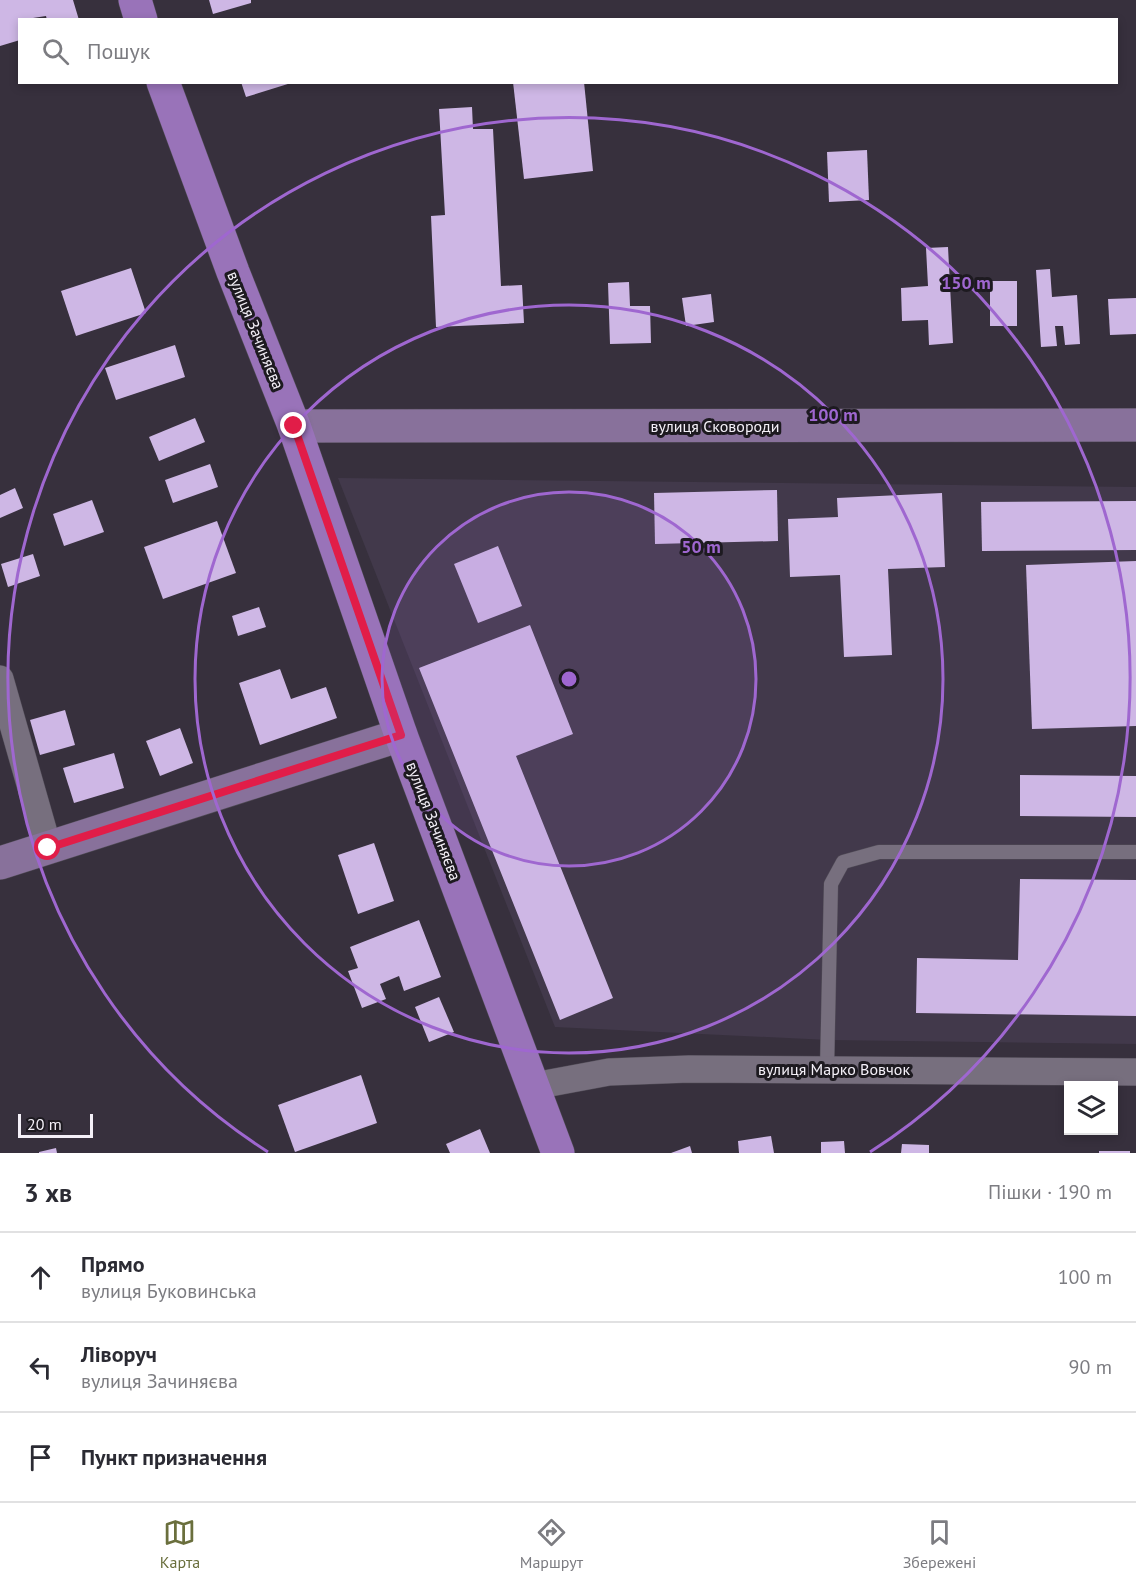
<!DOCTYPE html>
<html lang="uk">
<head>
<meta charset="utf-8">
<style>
  :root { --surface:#fff; --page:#f2f2f3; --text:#2b2b33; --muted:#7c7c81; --line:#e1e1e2; --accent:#6a6f3d }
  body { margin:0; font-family:"PT Sans",sans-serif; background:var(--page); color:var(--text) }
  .controls { position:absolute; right:18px; bottom:18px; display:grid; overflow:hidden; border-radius:0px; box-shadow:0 3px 9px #0003 }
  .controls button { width:54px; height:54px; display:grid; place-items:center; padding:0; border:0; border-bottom:2px solid var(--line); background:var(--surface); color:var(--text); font:30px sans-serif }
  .scale { position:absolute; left:18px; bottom:15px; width:75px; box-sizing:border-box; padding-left:6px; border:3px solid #f4f0f8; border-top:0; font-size:16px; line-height:21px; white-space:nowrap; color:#f4f0f8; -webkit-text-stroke:4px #1d1a20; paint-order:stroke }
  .stop { position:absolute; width:18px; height:18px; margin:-14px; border:4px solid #e11d48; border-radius:50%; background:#fff }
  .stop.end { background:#e11d48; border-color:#fff; box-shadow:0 2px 6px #0008 }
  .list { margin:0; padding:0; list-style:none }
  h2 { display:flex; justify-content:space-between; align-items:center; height:78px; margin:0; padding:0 24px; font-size:26px }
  h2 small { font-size:20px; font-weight:400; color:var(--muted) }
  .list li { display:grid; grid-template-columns:39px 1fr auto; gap:18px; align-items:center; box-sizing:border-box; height:90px; padding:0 24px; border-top:2px solid var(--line) }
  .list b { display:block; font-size:22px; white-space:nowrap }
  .list p { margin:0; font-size:20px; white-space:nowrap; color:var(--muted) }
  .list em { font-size:20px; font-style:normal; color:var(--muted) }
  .icon { flex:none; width:33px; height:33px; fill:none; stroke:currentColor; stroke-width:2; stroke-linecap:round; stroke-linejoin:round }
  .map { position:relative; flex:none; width:1136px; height:1153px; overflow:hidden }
  .search { position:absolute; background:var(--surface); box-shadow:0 3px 9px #0003; left:18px; right:18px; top:18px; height:66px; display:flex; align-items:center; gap:15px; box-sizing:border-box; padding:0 21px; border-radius:0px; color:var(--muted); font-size:22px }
  .sheet { height:348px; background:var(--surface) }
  nav { display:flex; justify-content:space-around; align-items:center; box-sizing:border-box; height:84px; border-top:2px solid var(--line); background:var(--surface); font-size:16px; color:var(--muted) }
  nav a { display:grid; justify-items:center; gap:3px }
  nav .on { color:var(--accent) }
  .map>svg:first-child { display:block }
  .built { fill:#42394b }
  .building { fill:#ceb7e5 }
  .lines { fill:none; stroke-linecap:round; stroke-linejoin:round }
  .lane-casing { stroke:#514c57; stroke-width:15 }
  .street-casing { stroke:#514c57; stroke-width:28 }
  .secondary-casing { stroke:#514c57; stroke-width:34 }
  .primary-casing { stroke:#514c57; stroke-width:34 }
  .lane { stroke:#776f7e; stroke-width:14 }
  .street { stroke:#776f7e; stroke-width:27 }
  .secondary { stroke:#88719b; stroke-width:33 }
  .primary { stroke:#9973b9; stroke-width:33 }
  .route { stroke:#e11d48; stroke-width:8 }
  .ring { fill:none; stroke:#9f67d0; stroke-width:3 }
  .labels { text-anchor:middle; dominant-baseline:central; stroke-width:6; stroke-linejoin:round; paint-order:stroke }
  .street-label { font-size:16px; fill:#f4f0f8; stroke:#1d1a20 }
  .centre { fill:#9f67d0; stroke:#1d1a20; stroke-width:3 }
  .ring-label { font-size:18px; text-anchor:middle; font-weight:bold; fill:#9f67d0; stroke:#1d1a20; stroke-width:6; stroke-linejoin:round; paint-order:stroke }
</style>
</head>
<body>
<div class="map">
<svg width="1136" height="1153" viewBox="0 0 1136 1153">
  <rect width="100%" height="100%" fill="#37303d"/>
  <!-- built -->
  <polygon class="built" points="338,478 1136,487 1136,1044 829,1040 555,1027"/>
  <!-- building -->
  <g class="building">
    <polygon points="0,0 73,0 79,20 47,20 46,16 20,20 20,40 0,46"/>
    <polygon points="209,0 251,0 251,3 213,14"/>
    <polygon points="241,82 291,82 291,83 246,97"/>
    <polygon points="513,82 584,82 593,171 524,179"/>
    <polygon points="472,107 473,129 493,129 501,286 522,285 524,323 436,327 431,216 445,215 439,109"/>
    <polygon points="867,150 869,200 829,202 827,152"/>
    <polygon points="948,247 953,343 929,345 928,320 902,321 901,288 928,286 926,248"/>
    <polygon points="131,268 146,313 76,336 61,291"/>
    <polygon points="1050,269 1052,297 1077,295 1080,344 1065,345 1063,326 1055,326 1057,346 1041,347 1036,270"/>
    <rect x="990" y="281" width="27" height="45"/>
    <polygon points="629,282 630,306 650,306 651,343 610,344 608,283"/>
    <polygon points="711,294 714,322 686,326 682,298"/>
    <polygon points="1136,298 1136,334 1110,335 1108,299"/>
    <polygon points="175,345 185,377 116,400 105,368"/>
    <polygon points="195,418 205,442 159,461 149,437"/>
    <polygon points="210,464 218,487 173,503 165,480"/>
    <polygon points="15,488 23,508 0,518 0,495"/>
    <polygon points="777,490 778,541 655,544 654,493"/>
    <polygon points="942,493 945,567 888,569 892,655 844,657 840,575 790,577 788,519 838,517 837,498"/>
    <polygon points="92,500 104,532 64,546 53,514"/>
    <polygon points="1136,501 1136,550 982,551 981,502"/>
    <polygon points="217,521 236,573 163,599 144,547"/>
    <polygon points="498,546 522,606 478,623 454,564"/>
    <polygon points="33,554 40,576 8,587 1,564"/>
    <polygon points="1136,561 1136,726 1032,729 1026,565"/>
    <polygon points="259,607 266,627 238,636 232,616"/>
    <polygon points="530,625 573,734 516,756 613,998 560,1020 419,668"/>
    <polygon points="280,669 291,699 326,687 337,718 260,745 239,683"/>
    <polygon points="65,710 75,745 40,755 30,720"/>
    <polygon points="180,728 193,763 160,776 146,741"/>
    <polygon points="114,753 124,788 74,803 63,768"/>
    <polygon points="1020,775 1136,776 1136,817 1020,816"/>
    <polygon points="374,843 394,901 358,914 338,855"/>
    <polygon points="1020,879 1136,880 1136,1016 916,1013 917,958 1018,960"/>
    <polygon points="419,920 441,977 404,991 399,976 380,984 386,999 362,1008 348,971 358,968 350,947"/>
    <polygon points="439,997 454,1032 429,1042 415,1007"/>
    <polygon points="361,1075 377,1123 295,1152 278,1105"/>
    <polygon points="480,1129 490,1153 450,1153 446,1144"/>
    <polygon points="771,1136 774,1153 739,1153 738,1141"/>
    <polygon points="844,1141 845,1153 821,1153 821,1142"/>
    <polygon points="902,1144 929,1145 929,1153 901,1153"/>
    <polygon points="690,1146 692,1153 671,1153"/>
    <polygon points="56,1148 57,1153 39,1153 39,1152"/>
    <rect x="1099" y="1151" width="31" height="2"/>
  </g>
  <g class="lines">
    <defs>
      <polyline id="lane" points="827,1069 831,884 843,862 879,852 1136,852"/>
      <g id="street">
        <polyline points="0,679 48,847"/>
        <polyline points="534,1086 609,1072 689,1069 1136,1072"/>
      </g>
      <g id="secondary">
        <polyline points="294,426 1136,425"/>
        <polyline points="0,863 401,735"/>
      </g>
      <g id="primary">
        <polyline points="135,0 141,20"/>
        <polyline points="163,82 233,272 294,426 401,735 558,1153"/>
      </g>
    </defs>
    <!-- lane casing -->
    <use href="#lane" class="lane-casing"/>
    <!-- street casing -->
    <use href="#street" class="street-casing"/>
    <!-- secondary casing -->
    <use href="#secondary" class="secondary-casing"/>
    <!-- primary casing -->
    <use href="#primary" class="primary-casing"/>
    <!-- lane -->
    <use href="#lane" class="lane"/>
    <!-- street -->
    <use href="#street" class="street"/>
    <!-- secondary -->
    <use href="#secondary" class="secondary"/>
    <!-- primary -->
    <use href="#primary" class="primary"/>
  </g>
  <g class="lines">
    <!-- route -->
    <polyline class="route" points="48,848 401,735 294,426"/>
  </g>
  <!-- distance rings -->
  <circle cx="569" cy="679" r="187" fill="#9f67d0" fill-opacity=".12"/>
  <g class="ring">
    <circle cx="569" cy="679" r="187"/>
    <circle cx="569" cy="679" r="374"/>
    <path d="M268 1152A561 561 0 1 1 870 1152"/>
  </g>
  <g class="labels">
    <!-- street labels -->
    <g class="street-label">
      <text transform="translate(256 330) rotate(68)">вулиця Зачиняєва</text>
      <text x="715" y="426">вулиця Сковороди</text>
      <text transform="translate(434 821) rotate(69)">вулиця Зачиняєва</text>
      <text x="834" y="1069">вулиця Марко Вовчок</text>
    </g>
  </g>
  <circle cx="569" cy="679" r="9" class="centre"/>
  <g class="ring-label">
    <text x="966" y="289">150 m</text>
    <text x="833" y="421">100 m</text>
    <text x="701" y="553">50 m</text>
  </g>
</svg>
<div class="controls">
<button><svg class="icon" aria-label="layers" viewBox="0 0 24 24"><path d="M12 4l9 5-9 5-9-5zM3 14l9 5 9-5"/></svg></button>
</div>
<div class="scale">20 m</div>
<div class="stop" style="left:48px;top:848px"></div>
<div class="stop end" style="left:294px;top:426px"></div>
<div class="search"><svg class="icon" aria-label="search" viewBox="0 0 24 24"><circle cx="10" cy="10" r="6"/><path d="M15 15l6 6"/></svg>Пошук</div>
</div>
<section class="sheet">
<h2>3 хв<small>Пішки · 190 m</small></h2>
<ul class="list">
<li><svg class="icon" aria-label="ahead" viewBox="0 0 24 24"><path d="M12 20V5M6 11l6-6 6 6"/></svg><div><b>Прямо</b><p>вулиця Буковинська</p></div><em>100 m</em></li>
<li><svg class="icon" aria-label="left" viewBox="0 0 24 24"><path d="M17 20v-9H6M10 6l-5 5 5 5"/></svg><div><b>Ліворуч</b><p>вулиця Зачиняєва</p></div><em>90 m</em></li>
<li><svg class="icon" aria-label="arrive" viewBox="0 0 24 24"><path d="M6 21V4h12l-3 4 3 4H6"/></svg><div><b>Пункт призначення</b></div></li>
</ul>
</section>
<nav>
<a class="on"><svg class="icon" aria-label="map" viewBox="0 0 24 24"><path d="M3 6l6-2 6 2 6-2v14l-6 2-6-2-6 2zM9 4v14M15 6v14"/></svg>Карта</a>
<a><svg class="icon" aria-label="directions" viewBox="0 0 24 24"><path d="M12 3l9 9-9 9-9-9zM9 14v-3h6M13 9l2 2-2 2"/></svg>Маршрут</a>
<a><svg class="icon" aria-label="saved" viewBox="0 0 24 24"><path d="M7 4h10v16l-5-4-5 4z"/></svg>Збережені</a>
</nav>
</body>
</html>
